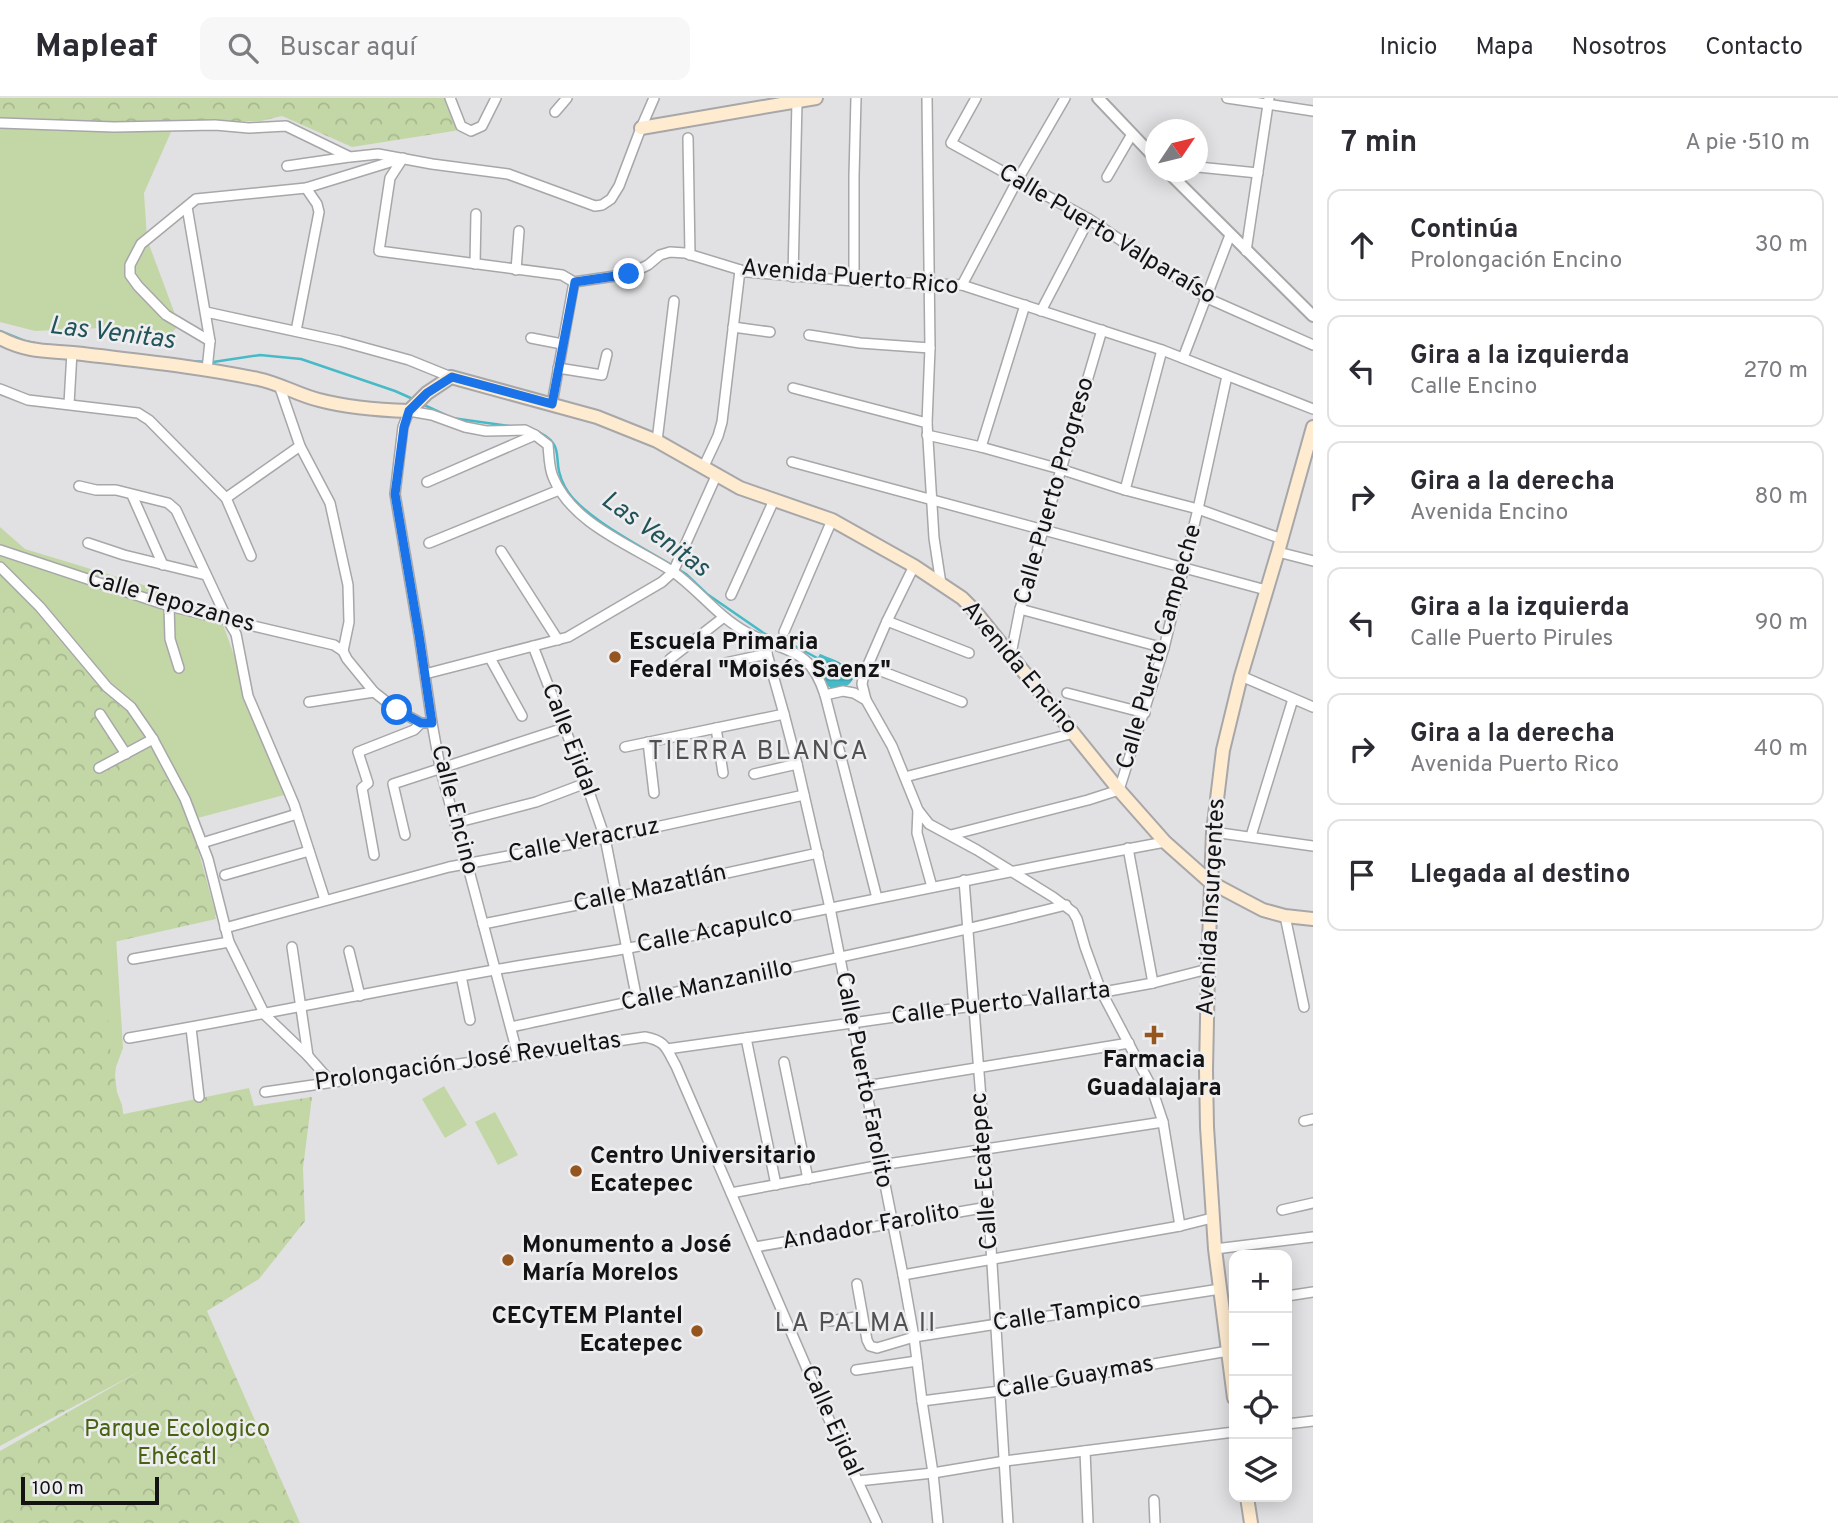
<!DOCTYPE html>
<html lang="es">
<head>
<meta charset="utf-8">
<style>
  :root { --surface:#fff; --page:#f7f7f7; --text:#2b2b33; --muted:#7c7c81; --line:#e1e1e2 }
  body { margin:0; font-family:Overpass,sans-serif; background:var(--page); color:var(--text) }
  .controls { position:absolute; right:21px; bottom:21px; display:grid; overflow:hidden; border-radius:14px; box-shadow:0 4px 18px #0003 }
  .controls button { width:63px; height:63px; display:grid; place-items:center; padding:0; border:0; border-bottom:2px solid var(--line); background:var(--surface); color:var(--text); font:35px sans-serif }
  .compass { position:absolute; left:1145px; top:21px; width:63px; height:63px; border-radius:50%; background:var(--surface); box-shadow:0 4px 18px #0003; rotate:55deg }
  .scale { position:absolute; left:21px; bottom:18px; width:138px; box-sizing:border-box; padding-left:7px; border:4px solid #131314; border-top:0; font-size:19px; line-height:24px; white-space:nowrap; color:#131314; -webkit-text-stroke:5px #eeeef0; paint-order:stroke }
  .stop { position:absolute; width:21px; height:21px; margin:-16px; border:5px solid #1a73e8; border-radius:50%; background:#fff }
  .stop.end { background:#1a73e8; border-color:#fff; box-shadow:0 2px 7px #0008 }
  .list { margin:0; padding:0; list-style:none }
  h2 { display:flex; justify-content:space-between; align-items:center; height:91px; margin:0; padding:0 28px; font-size:30px }
  h2 small { font-size:23px; font-weight:400; color:var(--muted) }
  .list li { display:grid; grid-template-columns:46px 1fr auto; gap:21px; align-items:center; box-sizing:border-box; height:112px; margin:0 14px 14px; padding:0 14px; border:2px solid var(--line); border-radius:14px }
  .list b { display:block; font-size:26px; white-space:nowrap }
  .list p { margin:0; font-size:23px; white-space:nowrap; color:var(--muted) }
  .list em { font-size:23px; font-style:normal; color:var(--muted) }
  .icon { flex:none; width:38px; height:38px; fill:none; stroke:currentColor; stroke-width:2; stroke-linecap:round; stroke-linejoin:round }
  .map { position:relative; flex:none; width:1313px; height:1425px; overflow:hidden }
  header { display:flex; align-items:center; gap:42px; box-sizing:border-box; height:98px; padding:0 35px; background:var(--surface); border-bottom:2px solid var(--line) }
  header strong { font-size:33px }
  nav { display:flex; gap:38px; margin-inline-start:auto; font-size:24px }
  .search { width:490px; height:63px; background:var(--page); display:flex; align-items:center; gap:18px; box-sizing:border-box; padding:0 24px; border-radius:14px; color:var(--muted); font-size:26px }
  main { display:flex }
  aside { flex:1; background:var(--surface) }
  .map>svg:first-child { display:block }
  .grass { fill:#c3d7a6 }
  .park { fill:url(#park-crowns) }
  .water { fill:url(#water-rules) }
  .lines { fill:none; stroke-linecap:round; stroke-linejoin:round }
  .stream { stroke:#46bbc7; stroke-width:2.5 }
  .minor-casing { stroke:#a7a7a9; stroke-width:12 }
  .tertiary-casing { stroke:#a7a7a9; stroke-width:14 }
  .secondary-casing { stroke:#a7a7a9; stroke-width:16 }
  .minor { stroke:#fff; stroke-width:9 }
  .tertiary { stroke:#fff; stroke-width:10 }
  .secondary { stroke:#feebd0; stroke-width:12 }
  .route { stroke:#1a73e8; stroke-width:9 }
  .poi-dot { fill:#95551f; stroke:#eeeef0; stroke-width:2.5 }
  .labels { text-anchor:middle; dominant-baseline:central; stroke-width:5; stroke-linejoin:round; paint-order:stroke }
  .street-label { font-size:24px; fill:#131314; stroke:#eeeef0 }
  .poi-label { font-size:24px; font-weight:bold; fill:#131314; stroke:#eeeef0; text-anchor:start }
  .park-label { font-size:24px; fill:#496212; stroke:#eeeef0 }
  .water-label { font-size:26px; font-style:italic; fill:#215358; stroke:#eeeef0 }
  .neighbourhood-label { font-size:26px; letter-spacing:2px; fill:#515153; stroke:#eeeef0 }
</style>
</head>
<body>
<header>
<strong>Mapleaf</strong>
<div class="search"><svg class="icon" aria-label="search" viewBox="0 0 24 24"><circle cx="10" cy="10" r="6"/><path d="M15 15l6 6"/></svg>Buscar aquí</div>
<nav><a>Inicio</a><a>Mapa</a><a>Nosotros</a><a>Contacto</a></nav>
</header>
<main>
<div class="map">
<svg width="1313" height="1425" viewBox="0 0 1313 1425">
  <defs>
    <pattern id="park-crowns" width="20" height="18" patternUnits="userSpaceOnUse" patternTransform="scale(1.75)"><rect width="20" height="18" fill="#c3d7a6"/><path d="M2 6a3 3 0 1 1 6 0M12 15a3 3 0 1 1 6 0" fill="none" stroke="#a7b88e"/></pattern>
    <pattern id="water-rules" width="6" height="5" patternUnits="userSpaceOnUse" patternTransform="scale(1.75)"><rect width="6" height="5" fill="#46bbc7"/><path d="M0 2.5h6" fill="none" stroke="#3ca0aa"/></pattern>
  </defs>
  <rect width="100%" height="100%" fill="#e1e1e3"/>
  <!-- grass -->
  <g class="grass">
    <polygon points="0,0 229,0 171,34 144,95 147,141 179,227 164,243 124,229 35,233 0,224"/>
    <polygon points="0,429 25,451 160,492 220,518 284,697 190,722 216,817 116,839 123,950 116,969 115,977 117,994 122,1007 124,1021 204,1213 144,1271 0,1347"/>
    <polygon points="444,988 467,1027 445,1040 422,1001"/>
    <polygon points="495,1014 518,1057 498,1067 475,1024"/>
  </g>
  <!-- park -->
  <g class="park">
    <polygon points="0,0 447,0 460,32 352,49 282,18 261,23 101,25 0,15"/>
    <polygon points="0,485 34,511 125,614 168,684 196,745 216,821 105,846 109,942 119,1017 249,990 254,1008 312,999 303,1070 305,1123 259,1181 207,1213 300,1425 0,1425 0,1353 147,1269 0,1348"/>
  </g>
  <!-- water -->
  <path class="water" d="M 820,556 C 835,562 848,565 853,581 C 848,590 842,590 832,591 L 828,588 L 815,564 Z"/>
  <g class="lines">
    <!-- stream -->
    <g class="stream">
      <polyline points="0,233 25,243 44,247"/>
      <polyline points="186,263 213,264 260,257 301,261 395,293 413,301"/>
      <polyline points="422,306 452,320 509,328"/>
      <path d="M 530,330 C 572,348 548,358 565,389 C 580,418 644,450 673,468"/>
      <polyline points="678,471 686,476 707,496 765,536 791,546 819,561"/>
    </g>
    <defs>
      <g id="minor">
        <polyline points="450,0 461,28 471,33 482,28 496,0"/>
        <polyline points="927,0 930,250 927,325 934,440 941,486"/>
        <polyline points="976,0 951,45 1089,121 1207,200 1313,247"/>
        <polyline points="1227,0 1313,13"/>
        <polyline points="555,14 567,0"/>
        <polyline points="0,25 114,29 215,27 249,30 286,28 350,59 378,56 432,66 508,76 595,108 602,107 611,101 619,88 641,30 654,0"/>
        <polyline points="688,40 690,157"/>
        <polyline points="403,60 390,80 379,153 562,177 574,184 629,176 648,167 660,157 670,154 685,155 747,174 854,183 962,187 1162,252 1313,311"/>
        <polyline points="287,68 349,59"/>
        <polyline points="1198,69 1258,75"/>
        <polyline points="1107,79 1132,36"/>
        <polyline points="187,109 210,243 207,272"/>
        <polyline points="1246,153 1269,0"/>
        <polyline points="475,166 476,116"/>
        <polyline points="516,172 519,133"/>
        <polyline points="793,179 797,3"/>
        <polyline points="854,183 854,78 856,0"/>
        <polyline points="962,187 1017,83 1065,0"/>
        <polyline points="1041,213 1089,121"/>
        <polyline points="206,214 340,243 409,262 451,279"/>
        <polyline points="733,229 770,234"/>
        <polyline points="296,233 319,114 317,106 306,90"/>
        <polyline points="809,237 860,245 930,250"/>
        <polyline points="531,240 562,246"/>
        <polyline points="210,243 166,217 138,188 130,177 130,167 141,146 196,101 306,90 400,61"/>
        <polyline points="1183,260 1230,137"/>
        <polyline points="558,270 602,277 607,256"/>
        <polyline points="279,287 300,348 330,405 348,487 349,524 343,553 347,561 374,594 397,612 421,625 432,625"/>
        <polyline points="793,290 927,325"/>
        <polyline points="0,291 28,302 138,315 149,322 226,400 251,458"/>
        <polyline points="69,306 72,254"/>
        <polyline points="552,306 574,184"/>
        <polyline points="927,337 981,349 1060,371 1125,392 1198,411 1282,441"/>
        <polyline points="657,343 674,203"/>
        <polyline points="981,349 1025,207"/>
        <polyline points="792,364 1266,492"/>
        <polyline points="704,368 718,338 722,324 740,172"/>
        <polyline points="427,384 535,337"/>
        <polyline points="79,388 96,392 116,392 168,405 176,412 227,521 236,536 248,598 294,706 325,802"/>
        <polyline points="1125,392 1162,252"/>
        <polyline points="132,397 163,467"/>
        <polyline points="226,400 300,348"/>
        <polyline points="88,445 124,457 206,477"/>
        <polyline points="429,445 559,392"/>
        <polyline points="0,452 169,508 334,547 343,553"/>
        <polyline points="501,453 558,542"/>
        <polyline points="1278,454 1313,463"/>
        <polyline points="0,469 40,509 107,589 131,609 153,641 185,701 208,761 229,844 265,917 308,958 331,984"/>
        <polyline points="731,497 774,402"/>
        <polyline points="169,508 170,541 179,570"/>
        <polyline points="1020,511 1164,550"/>
        <polyline points="887,523 969,555"/>
        <polyline points="784,534 832,422"/>
        <polyline points="767,544 767,556 784,616 797,666 830,810 903,1177 914,1239 922,1303 933,1375 938,1425"/>
        <polyline points="533,548 586,685 605,740 637,902"/>
        <polyline points="1011,556 1020,511 1102,232"/>
        <polyline points="490,560 522,618"/>
        <polyline points="670,561 724,519"/>
        <polyline points="725,565 767,556"/>
        <polyline points="868,568 962,604"/>
        <polyline points="425,576 568,539 662,484 673,474 717,376"/>
        <polyline points="1241,578 1313,609"/>
        <polyline points="1067,595 1145,615"/>
        <polyline points="825,597 843,593 854,595 866,602 892,648 918,712 929,726 977,752 1053,799 1073,814 1077,821 1085,849 1101,893 1151,988 1163,1024 1180,1128"/>
        <polyline points="866,602 862,586 864,576 887,523 914,468"/>
        <polyline points="309,604 374,594"/>
        <polyline points="100,616 126,656"/>
        <polyline points="716,630 723,675"/>
        <polyline points="648,644 654,695"/>
        <polyline points="625,649 784,616"/>
        <polyline points="99,670 153,641"/>
        <polyline points="754,676 797,666"/>
        <polyline points="905,679 1074,635"/>
        <polyline points="918,712 917,735 932,789"/>
        <polyline points="455,725 536,704 586,685"/>
        <polyline points="1213,734 1313,748"/>
        <polyline points="405,737 393,686 564,630"/>
        <polyline points="951,737 1088,702 1119,692 1164,550 1198,411 1227,278"/>
        <polyline points="1251,738 1293,601"/>
        <polyline points="202,745 297,716"/>
        <polyline points="1128,750 1153,885"/>
        <polyline points="374,757 362,690 368,685 358,654 414,632 421,625"/>
        <polyline points="225,777 309,753"/>
        <polyline points="964,782 985,1052 1008,1425"/>
        <polyline points="1285,818 1304,909"/>
        <polyline points="483,826 617,799 818,755"/>
        <polyline points="225,830 449,769 605,740 804,697"/>
        <polyline points="292,849 308,958"/>
        <polyline points="349,853 360,898"/>
        <polyline points="133,861 229,844"/>
        <polyline points="461,878 470,922"/>
        <path d="M 511,929 C 696,889 882,853 1066,807"/>
        <polyline points="191,930 199,999"/>
        <path d="M 129,940 C 251,919 372,894 494,872 C 539,864 584,858 629,850 C 808,816 986,777 1165,744"/>
        <polyline points="746,940 776,1087"/>
        <polyline points="667,951 973,908 1109,893 1153,885 1208,871"/>
        <path d="M 518,958 L 467,765 L 455,725 L 440,669 L 432,625 L 419,537 L 395,396 L 403,329 L 409,313 L 432,317 L 465,329 L 486,333 L 525,332 L 535,337 L 548,347 C 549,357 549,370 553,379 C 572,426 631,447 672,473 C 698,491 717,518 746,534 C 786,556 809,547 825,597 L 877,800"/>
        <polyline points="784,964 808,1081"/>
        <polyline points="866,988 1129,945"/>
        <path d="M 265,994 L 645,939 C 666,943 666,950 676,968 L 827,1317 L 877,1425"/>
        <polyline points="1304,1023 1313,1021"/>
        <polyline points="731,1095 881,1067 1163,1024"/>
        <polyline points="1282,1112 1313,1105"/>
        <polyline points="755,1149 988,1109"/>
        <polyline points="1215,1151 1313,1139"/>
        <polyline points="903,1177 1180,1128 1212,1120"/>
        <polyline points="857,1186 867,1242 870,1248 877,1250 914,1239 1220,1191"/>
        <polyline points="1287,1198 1313,1194"/>
        <polyline points="830,1223 862,1218"/>
        <polyline points="856,1272 917,1263"/>
        <polyline points="922,1303 1000,1293 1228,1253"/>
        <polyline points="1287,1326 1313,1323"/>
        <polyline points="1085,1353 1088,1425"/>
        <polyline points="858,1383 933,1375 1005,1363 1234,1334"/>
        <polyline points="1154,1402 1155,1425"/>
      </g>
      <g id="tertiary">
        <polyline points="1098,0 1156,61"/>
        <polyline points="1168,74 1313,218"/>
      </g>
      <g id="secondary">
        <polyline points="641,30 816,0"/>
        <path d="M 0,240 C 30,256 52,252 83,256 C 141,263 201,269 258,281 C 279,285 298,297 319,302 C 349,310 378,312 409,313 L 427,295 L 451,279 L 597,319 L 657,343 L 740,390 L 832,422 L 914,468 L 962,500 L 974,512 L 1119,692 L 1165,744 L 1210,784 L 1242,801 L 1263,812 L 1285,818 L 1313,821"/>
        <polyline points="1234,1300 1215,1151 1207,1029 1206,972 1208,871 1213,734 1223,652 1241,578 1278,454 1313,329"/>
        <polyline points="1247,1399 1251,1425"/>
      </g>
    </defs>
    <!-- minor casing -->
    <use href="#minor" class="minor-casing"/>
    <!-- tertiary casing -->
    <use href="#tertiary" class="tertiary-casing"/>
    <!-- secondary casing -->
    <use href="#secondary" class="secondary-casing"/>
    <!-- minor -->
    <use href="#minor" class="minor"/>
    <!-- tertiary -->
    <use href="#tertiary" class="tertiary"/>
    <!-- secondary -->
    <use href="#secondary" class="secondary"/>
  </g>
  <g class="lines">
    <!-- route -->
    <polyline class="route" points="397,612 421,625 432,625 419,537 395,396 404,329 409,313 427,295 452,279 552,306 575,184 629,176"/>
  </g>
  <!-- markers -->
  <g class="poi-dot">
    <circle cx="615" cy="559" r="7"/>
    <path d="M1150.5 926.5h7v7h7v7h-7v7h-7v-7h-7v-7h7z"/>
    <circle cx="576" cy="1073" r="7"/>
    <circle cx="508" cy="1162" r="7"/>
    <circle cx="697" cy="1233" r="7"/>
  </g>
  <g class="labels">
    <!-- street labels -->
    <g class="street-label">
      <text transform="translate(1107 137) rotate(31)">Calle Puerto Valparaíso</text>
      <text transform="translate(850 180) rotate(5)">Avenida Puerto Rico</text>
      <text transform="translate(1055 393) rotate(-74)">Calle Puerto Progreso</text>
      <text transform="translate(171 504) rotate(16)">Calle Tepozanes</text>
      <text transform="translate(1160 549) rotate(-74)">Calle Puerto Campeche</text>
      <text transform="translate(1019 570) rotate(50)">Avenida Encino</text>
      <text transform="translate(569 642) rotate(69)">Calle Ejidal</text>
      <text transform="translate(454 712) rotate(76)">Calle Encino</text>
      <text transform="translate(584 743) rotate(-11)">Calle Veracruz</text>
      <text transform="translate(650 791) rotate(-12)">Calle Mazatlán</text>
      <text transform="translate(1212 809) rotate(-87)">Avenida Insurgentes</text>
      <text transform="translate(715 833) rotate(-11)">Calle Acapulco</text>
      <text transform="translate(707 888) rotate(-12)">Calle Manzanillo</text>
      <text transform="translate(1001 906) rotate(-7)">Calle Puerto Vallarta</text>
      <text transform="translate(468 964) rotate(-8)">Prolongación José Revueltas</text>
      <text transform="translate(863 982) rotate(79)">Calle Puerto Farolito</text>
      <text transform="translate(985 1073) rotate(-94)">Calle Ecatepec</text>
      <text transform="translate(871 1129) rotate(-10)">Andador Farolito</text>
      <text transform="translate(1067 1215) rotate(-9)">Calle Tampico</text>
      <text transform="translate(1075 1280) rotate(-10)">Calle Guaymas</text>
      <text transform="translate(831 1323) rotate(66)">Calle Ejidal</text>
    </g>
    <!-- poi labels -->
    <g class="poi-label">
      <text x="629" y="545">Escuela Primaria<tspan x="629" dy="28">Federal "Moisés Saenz"</tspan></text>
      <text x="1154" y="963" text-anchor="middle">Farmacia<tspan x="1154" dy="28">Guadalajara</tspan></text>
      <text x="590" y="1059">Centro Universitario<tspan x="590" dy="28">Ecatepec</tspan></text>
      <text x="522" y="1148">Monumento a José<tspan x="522" dy="28">María Morelos</tspan></text>
      <text x="683" y="1219" text-anchor="end">CECyTEM Plantel<tspan x="683" dy="28">Ecatepec</tspan></text>
    </g>
    <!-- park labels -->
    <g class="park-label">
      <text x="177" y="1332">Parque Ecologico<tspan x="177" dy="28">Ehécatl</tspan></text>
    </g>
    <!-- water labels -->
    <g class="water-label">
      <text transform="translate(112 236) rotate(7)">Las Venitas</text>
      <text transform="translate(655 437) rotate(36)">Las Venitas</text>
    </g>
    <!-- neighbourhood labels -->
    <g class="neighbourhood-label">
      <text x="759" y="654">TIERRA BLANCA</text>
      <text x="856" y="1226">LA PALMA II</text>
    </g>
  </g>
</svg>
<div class="controls">
<button>+</button>
<button>−</button>
<button><svg class="icon" aria-label="locate" viewBox="0 0 24 24"><circle cx="12" cy="12" r="6"/><path d="M12 2v4M12 18v4M2 12h4M18 12h4"/></svg></button>
<button><svg class="icon" aria-label="layers" viewBox="0 0 24 24"><path d="M12 4l9 5-9 5-9-5zM3 14l9 5 9-5"/></svg></button>
</div>
<svg class="compass" viewBox="-18 -18 36 36"><path d="M0-13l5 13h-10z" fill="#e53935"/><path d="M0 13l5-13h-10z" fill="#7c7c81"/></svg>
<div class="scale">100 m</div>
<div class="stop" style="left:397px;top:612px"></div>
<div class="stop end" style="left:629px;top:176px"></div>
</div>
<aside>
<h2>7 min<small>A pie · 510 m</small></h2>
<ul class="list">
<li><svg class="icon" aria-label="ahead" viewBox="0 0 24 24"><path d="M12 20V5M6 11l6-6 6 6"/></svg><div><b>Continúa</b><p>Prolongación Encino</p></div><em>30 m</em></li>
<li><svg class="icon" aria-label="left" viewBox="0 0 24 24"><path d="M17 20v-9H6M10 6l-5 5 5 5"/></svg><div><b>Gira a la izquierda</b><p>Calle Encino</p></div><em>270 m</em></li>
<li><svg class="icon" aria-label="right" viewBox="0 0 24 24"><path d="M7 20v-9h11M14 6l5 5-5 5"/></svg><div><b>Gira a la derecha</b><p>Avenida Encino</p></div><em>80 m</em></li>
<li><svg class="icon" aria-label="left" viewBox="0 0 24 24"><path d="M17 20v-9H6M10 6l-5 5 5 5"/></svg><div><b>Gira a la izquierda</b><p>Calle Puerto Pirules</p></div><em>90 m</em></li>
<li><svg class="icon" aria-label="right" viewBox="0 0 24 24"><path d="M7 20v-9h11M14 6l5 5-5 5"/></svg><div><b>Gira a la derecha</b><p>Avenida Puerto Rico</p></div><em>40 m</em></li>
<li><svg class="icon" aria-label="arrive" viewBox="0 0 24 24"><path d="M6 21V4h12l-3 4 3 4H6"/></svg><div><b>Llegada al destino</b></div></li>
</ul>
</aside>
</main>
</body>
</html>
